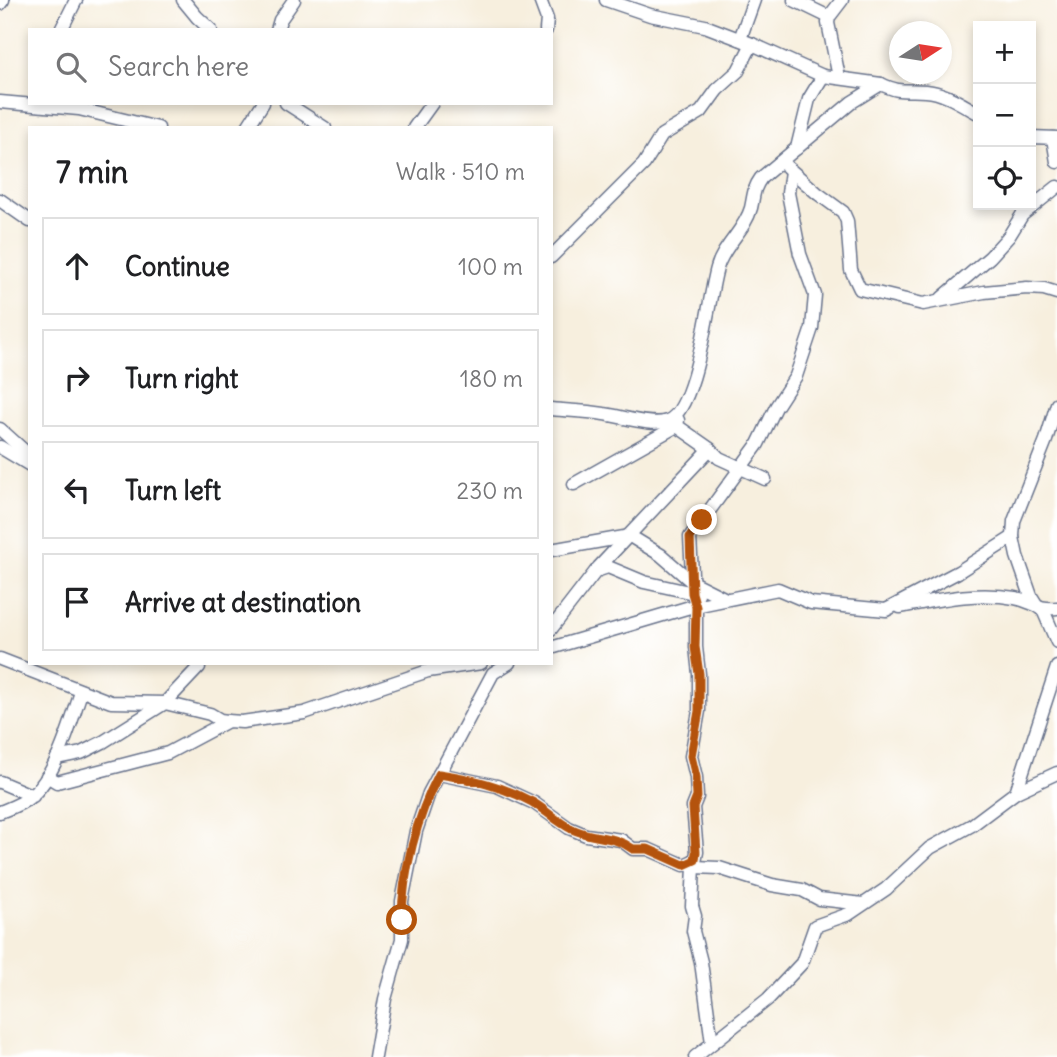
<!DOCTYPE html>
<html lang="en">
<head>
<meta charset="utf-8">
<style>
  :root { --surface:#fff; --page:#f2f2f2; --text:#202124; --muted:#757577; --line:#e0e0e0 }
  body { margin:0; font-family:Delius,sans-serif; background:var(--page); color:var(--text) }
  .controls { position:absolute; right:21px; top:21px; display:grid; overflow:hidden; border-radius:0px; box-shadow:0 4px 10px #0003 }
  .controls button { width:63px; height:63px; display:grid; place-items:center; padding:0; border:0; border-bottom:2px solid var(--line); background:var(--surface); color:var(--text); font:35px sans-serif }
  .compass { position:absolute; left:889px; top:21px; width:63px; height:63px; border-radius:50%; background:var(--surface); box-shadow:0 4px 10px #0003; rotate:78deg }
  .stop { position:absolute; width:21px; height:21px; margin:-16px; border:5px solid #b45309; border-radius:50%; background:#fff }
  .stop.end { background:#b45309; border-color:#fff; box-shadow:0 2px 7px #0008 }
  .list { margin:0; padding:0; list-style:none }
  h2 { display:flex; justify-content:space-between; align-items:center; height:91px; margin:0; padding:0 28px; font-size:30px }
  h2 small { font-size:23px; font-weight:400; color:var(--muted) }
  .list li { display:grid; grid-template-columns:46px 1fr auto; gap:21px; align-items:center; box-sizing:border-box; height:98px; margin:0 14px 14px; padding:0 14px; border:2px solid var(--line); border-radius:0px }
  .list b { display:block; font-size:26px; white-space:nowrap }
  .list em { font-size:23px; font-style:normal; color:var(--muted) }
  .icon { flex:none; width:38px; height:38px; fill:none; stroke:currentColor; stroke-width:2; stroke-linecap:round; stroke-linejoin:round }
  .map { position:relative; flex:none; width:1057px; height:1057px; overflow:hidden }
  .search { position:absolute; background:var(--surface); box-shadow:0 4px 10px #0003; left:28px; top:28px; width:525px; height:77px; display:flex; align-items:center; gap:18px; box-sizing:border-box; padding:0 24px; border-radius:0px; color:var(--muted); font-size:26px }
  .panel { position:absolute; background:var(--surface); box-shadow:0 4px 10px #0003; left:28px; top:126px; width:525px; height:539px; border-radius:0px }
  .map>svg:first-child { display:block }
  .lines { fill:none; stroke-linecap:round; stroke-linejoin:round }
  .minor-casing { stroke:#68728b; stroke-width:15 }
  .minor { stroke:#fff; stroke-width:12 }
  .route { stroke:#b45309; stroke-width:9 }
</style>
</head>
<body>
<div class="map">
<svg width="1057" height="1057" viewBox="0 0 1057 1057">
  <rect width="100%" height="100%" fill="#fff"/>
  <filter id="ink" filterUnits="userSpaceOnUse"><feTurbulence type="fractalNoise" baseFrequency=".0143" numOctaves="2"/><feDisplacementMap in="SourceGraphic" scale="14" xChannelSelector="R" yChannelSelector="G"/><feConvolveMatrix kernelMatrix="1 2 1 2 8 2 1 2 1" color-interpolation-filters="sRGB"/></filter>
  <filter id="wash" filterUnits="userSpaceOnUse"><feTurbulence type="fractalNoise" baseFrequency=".00686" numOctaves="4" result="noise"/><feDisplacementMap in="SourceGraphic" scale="28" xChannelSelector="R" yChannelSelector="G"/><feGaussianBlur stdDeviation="1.57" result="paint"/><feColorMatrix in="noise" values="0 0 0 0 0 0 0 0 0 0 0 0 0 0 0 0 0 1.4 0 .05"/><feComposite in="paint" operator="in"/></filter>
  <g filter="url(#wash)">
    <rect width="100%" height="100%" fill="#f7efde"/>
  </g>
  <g filter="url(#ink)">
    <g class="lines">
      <defs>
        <g id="minor">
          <polyline points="183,0 197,17 211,30"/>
          <polyline points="540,0 547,19 546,30"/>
          <polyline points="606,0 650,15 705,26 752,44 823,76 881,84"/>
          <polyline points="794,0 829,17"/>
          <polyline points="0,4 3,0"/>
          <polyline points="61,30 76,0"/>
          <polyline points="277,30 280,20 294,0"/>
          <polyline points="740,39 754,0"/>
          <polyline points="839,77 828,23 829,17 842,0"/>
          <polyline points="0,102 79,109 158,128"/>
          <polyline points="286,103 325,128"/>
          <polyline points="247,128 263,103"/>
          <polyline points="414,128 432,103"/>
          <polyline points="1031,137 1057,138"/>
          <polyline points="1053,138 1057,162"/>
          <polyline points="797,148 809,99 823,76"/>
          <polyline points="787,167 817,193 843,212 847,221 851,270 860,289 923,304 984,292 1027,288 1044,289 1057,293"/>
          <polyline points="0,200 30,221"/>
          <polyline points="551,257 644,164 662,135 701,112 717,90 738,71 752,44"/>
          <polyline points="942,298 990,257 1009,236 1022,215 1057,187"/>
          <polyline points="1057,404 1046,440 1014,521 1013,537 1017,556 1031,596 1036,604 1043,610 1057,642"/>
          <path d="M 551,409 C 569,411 587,411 604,414 C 621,416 653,427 667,421 C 697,411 708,299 717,268 C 723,246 745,230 751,208 C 754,195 753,189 761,178 L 852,102 L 881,84 C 902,94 905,89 926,91 C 944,92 963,105 978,113"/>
          <polyline points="678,420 677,426 710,449 719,458 765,479"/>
          <polyline points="0,429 30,456"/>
          <polyline points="0,447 30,465"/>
          <polyline points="574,484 677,426"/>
          <polyline points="551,550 630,536 661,555 692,582 726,599"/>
          <polyline points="596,571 608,567 644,582 698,594"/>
          <path d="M 900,607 C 938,600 976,591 1015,598 C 1033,601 1036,610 1057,608"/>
          <polyline points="551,629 599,567 710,449"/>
          <polyline points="551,648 690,607 778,589 811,603 886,610 958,572 1013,537"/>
          <polyline points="0,659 111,702 165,703 199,667 200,663"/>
          <polyline points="57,758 81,753 103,742 165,703 210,714 220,720 228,721"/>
          <polyline points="439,774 497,786 534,803 569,828 586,835 621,840 633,849 648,849 684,865 695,860"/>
          <polyline points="47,776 57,782 168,753 228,721 242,722 304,713 428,671 481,663"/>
          <polyline points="0,782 33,796"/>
          <polyline points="1016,792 1057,667"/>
          <path d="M 0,812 C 10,808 22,804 30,797 C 56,777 71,722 81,692"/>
          <polyline points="694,867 719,868 772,885 802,890 819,899 863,904"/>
          <polyline points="712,1043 701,962 693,931 695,916 692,906 694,867 697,852 693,807 697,797 696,777 691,756 699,711 699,674 696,647 696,607 693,593 690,537 758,444 776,407 796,376 812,328 815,295 800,254 788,193 791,171"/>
          <polyline points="375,1057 385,999 402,939 402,901 416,831 429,793 493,673 509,663"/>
          <polyline points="695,1057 768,999 802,963 815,926 849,914 886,889 930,848 972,825 1016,792 1057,773"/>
        </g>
      </defs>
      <!-- minor casing -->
      <use href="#minor" class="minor-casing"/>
      <!-- minor -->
      <use href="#minor" class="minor"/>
    </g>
  </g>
  <g class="lines" filter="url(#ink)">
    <!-- route -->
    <path class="route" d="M 402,920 C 402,873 417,816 439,774 C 472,779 502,786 532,802 C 546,810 558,823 572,829 C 595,840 612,834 633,849 L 648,849 L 684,865 L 695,860 L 696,852 L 693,807 L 697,797 L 696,777 L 691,756 L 699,711 L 699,674 L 695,647 L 696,607 L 692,593 L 690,537 L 702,520"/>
  </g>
</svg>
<div class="controls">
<button>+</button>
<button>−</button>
<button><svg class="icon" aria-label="locate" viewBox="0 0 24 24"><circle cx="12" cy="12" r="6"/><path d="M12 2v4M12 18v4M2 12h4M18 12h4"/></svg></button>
</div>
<svg class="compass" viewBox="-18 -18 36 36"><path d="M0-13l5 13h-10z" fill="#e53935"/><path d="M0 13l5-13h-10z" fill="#757577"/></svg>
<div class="stop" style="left:402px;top:920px"></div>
<div class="stop end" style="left:702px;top:520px"></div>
<div class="search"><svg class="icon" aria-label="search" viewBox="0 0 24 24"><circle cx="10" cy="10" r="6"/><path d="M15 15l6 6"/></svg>Search here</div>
<section class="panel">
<h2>7 min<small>Walk · 510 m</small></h2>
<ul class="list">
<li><svg class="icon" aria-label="ahead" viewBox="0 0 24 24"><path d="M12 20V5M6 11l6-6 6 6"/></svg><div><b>Continue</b></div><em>100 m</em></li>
<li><svg class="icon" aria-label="right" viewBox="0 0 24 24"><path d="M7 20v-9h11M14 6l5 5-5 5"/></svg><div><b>Turn right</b></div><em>180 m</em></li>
<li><svg class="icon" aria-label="left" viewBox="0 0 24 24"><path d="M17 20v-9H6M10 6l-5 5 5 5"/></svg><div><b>Turn left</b></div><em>230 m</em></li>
<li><svg class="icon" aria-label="arrive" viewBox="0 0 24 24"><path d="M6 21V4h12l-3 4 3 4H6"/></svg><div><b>Arrive at destination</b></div></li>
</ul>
</section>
</div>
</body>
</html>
